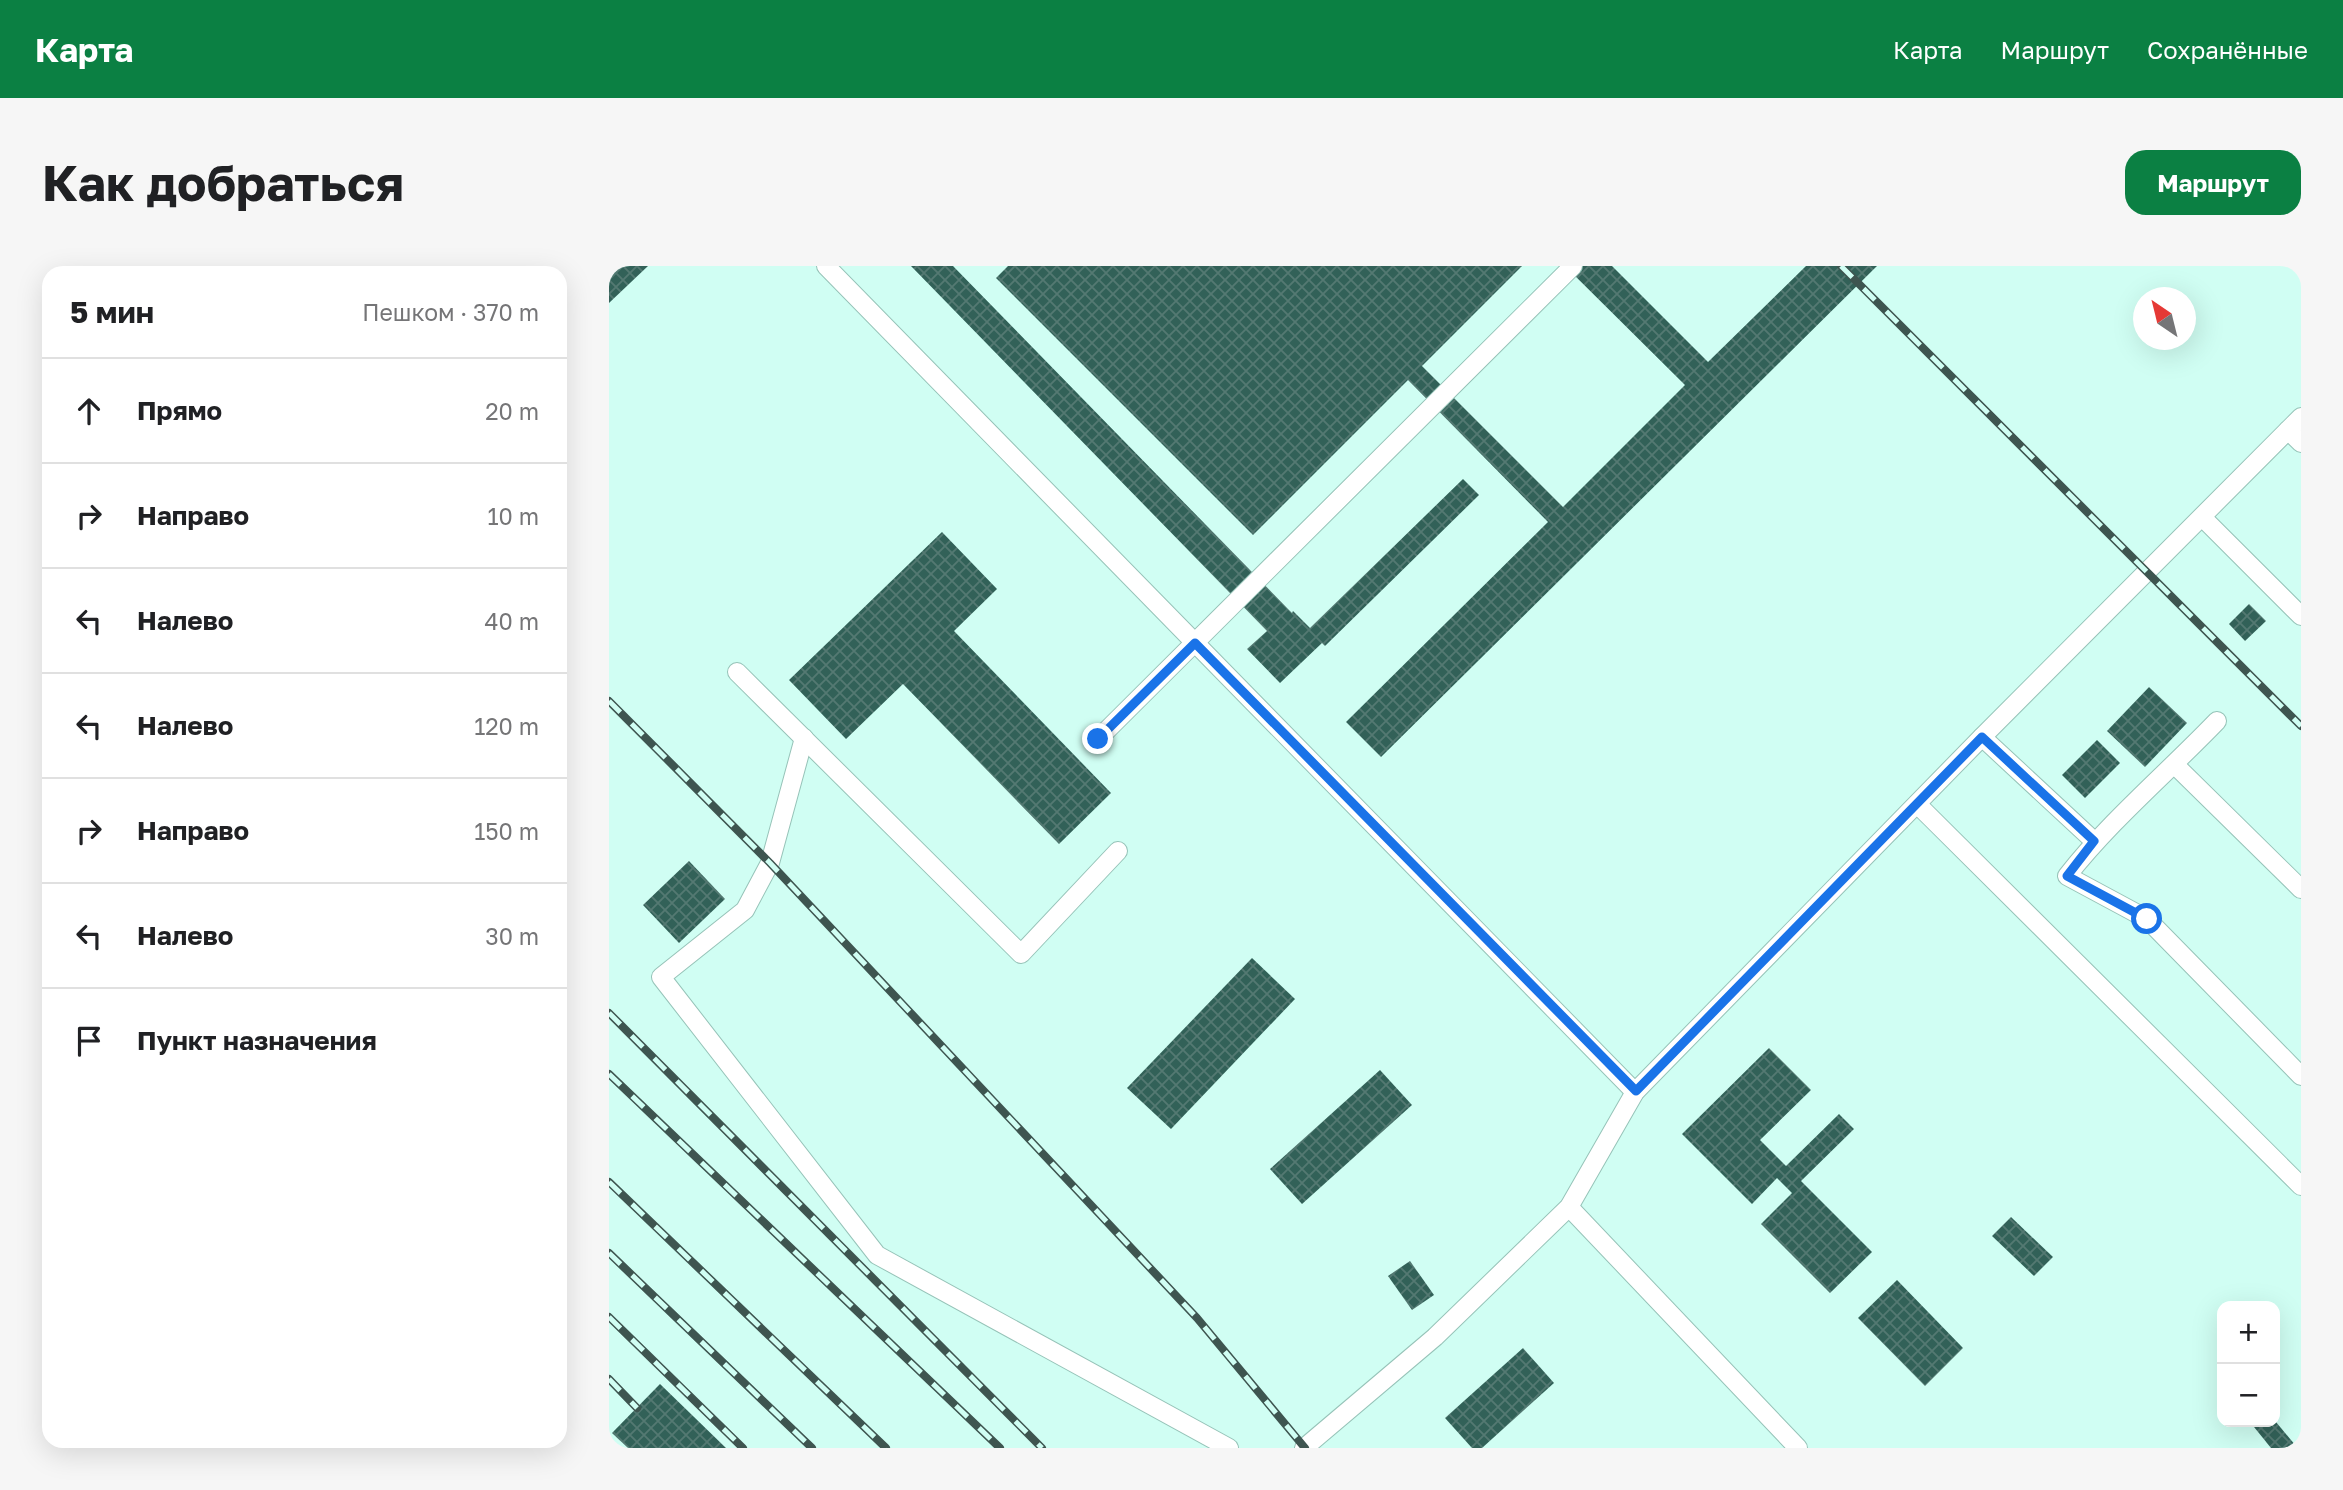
<!DOCTYPE html>
<html lang="ru">
<head>
<meta charset="utf-8">
<style>
  :root { --surface:#fff; --page:#f6f6f6; --text:#202124; --muted:#757577; --line:#e0e0e0; --accent:#0b8043 }
  body { margin:0; font-family:"Golos Text",sans-serif; background:var(--page); color:var(--text) }
  .controls { position:absolute; right:21px; bottom:21px; display:grid; overflow:hidden; border-radius:14px; box-shadow:0 7px 28px #0002 }
  .controls button { width:63px; height:63px; display:grid; place-items:center; padding:0; border:0; border-bottom:2px solid var(--line); background:var(--surface); color:var(--text); font:35px sans-serif }
  .compass { position:absolute; left:1524px; top:21px; width:63px; height:63px; border-radius:50%; background:var(--surface); box-shadow:0 7px 28px #0002; rotate:325deg }
  .stop { position:absolute; width:21px; height:21px; margin:-16px; border:5px solid #1a73e8; border-radius:50%; background:#fff }
  .stop.end { background:#1a73e8; border-color:#fff; box-shadow:0 2px 7px #0008 }
  .list { margin:0; padding:0; list-style:none }
  h2 { display:flex; justify-content:space-between; align-items:center; height:91px; margin:0; padding:0 28px; font-size:30px }
  h2 small { font-size:23px; font-weight:400; color:var(--muted) }
  .list li { display:grid; grid-template-columns:46px 1fr auto; gap:21px; align-items:center; box-sizing:border-box; height:105px; padding:0 28px; border-top:2px solid var(--line) }
  .list b { display:block; font-size:26px; white-space:nowrap }
  .list em { font-size:23px; font-style:normal; color:var(--muted) }
  .icon { flex:none; width:38px; height:38px; fill:none; stroke:currentColor; stroke-width:2; stroke-linecap:round; stroke-linejoin:round }
  .map { position:relative; flex:none; width:1692px; height:1182px; overflow:hidden; border-radius:21px }
  header { display:flex; align-items:center; gap:42px; box-sizing:border-box; height:98px; padding:0 35px; background:var(--accent); color:#fff }
  header strong { font-size:33px }
  nav { display:flex; gap:38px; margin-inline-start:auto; font-size:24px }
  .intro { display:flex; align-items:center; justify-content:space-between; box-sizing:border-box; height:168px; padding:0 42px }
  h1 { margin:0; font-size:49px }
  .button { padding:18px 32px; border-radius:21px; background:var(--accent); color:#fff; font-size:24px; font-weight:700 }
  main { display:flex; gap:42px; padding:0 42px }
  aside { flex:1; background:var(--surface); border-radius:21px; box-shadow:0 7px 28px #0002 }
  .map>svg:first-child { display:block }
  .building { fill:url(#building-cross-hatch) }
  .lines { fill:none; stroke-linecap:round; stroke-linejoin:round }
  .lane-casing { stroke:#96c3b8; stroke-width:20 }
  .lane { stroke:#fff; stroke-width:18 }
  .rail-casing { stroke:#3e5550; stroke-width:8 }
  .rail { stroke:#d0fef3; stroke-width:5; stroke-dasharray:16; stroke-linecap:butt }
  .route { stroke:#1a73e8; stroke-width:9 }
</style>
</head>
<body>
<header>
<strong>Карта</strong>
<nav><a>Карта</a><a>Маршрут</a><a>Сохранённые</a></nav>
</header>
<div class="intro"><h1>Как добраться</h1><a class="button">Маршрут</a></div>
<main>
<aside>
<h2>5 мин<small>Пешком · 370 m</small></h2>
<ul class="list">
<li><svg class="icon" aria-label="ahead" viewBox="0 0 24 24"><path d="M12 20V5M6 11l6-6 6 6"/></svg><div><b>Прямо</b></div><em>20 m</em></li>
<li><svg class="icon" aria-label="right" viewBox="0 0 24 24"><path d="M7 20v-9h11M14 6l5 5-5 5"/></svg><div><b>Направо</b></div><em>10 m</em></li>
<li><svg class="icon" aria-label="left" viewBox="0 0 24 24"><path d="M17 20v-9H6M10 6l-5 5 5 5"/></svg><div><b>Налево</b></div><em>40 m</em></li>
<li><svg class="icon" aria-label="left" viewBox="0 0 24 24"><path d="M17 20v-9H6M10 6l-5 5 5 5"/></svg><div><b>Налево</b></div><em>120 m</em></li>
<li><svg class="icon" aria-label="right" viewBox="0 0 24 24"><path d="M7 20v-9h11M14 6l5 5-5 5"/></svg><div><b>Направо</b></div><em>150 m</em></li>
<li><svg class="icon" aria-label="left" viewBox="0 0 24 24"><path d="M17 20v-9H6M10 6l-5 5 5 5"/></svg><div><b>Налево</b></div><em>30 m</em></li>
<li><svg class="icon" aria-label="arrive" viewBox="0 0 24 24"><path d="M6 21V4h12l-3 4 3 4H6"/></svg><div><b>Пункт назначения</b></div></li>
</ul>
</aside>
<div class="map">
<svg width="1692" height="1182" viewBox="0 0 1692 1182">
  <defs>
    <pattern id="building-cross-hatch" width="8" height="8" patternUnits="userSpaceOnUse" patternTransform="scale(1.75)"><rect width="8" height="8" fill="#326158"/><path d="M0 0l8 8M0 8l8-8" fill="none" stroke="#547972"/></pattern>
  </defs>
  <rect width="100%" height="100%" fill="#d0fef3"/>
  <!-- building -->
  <g class="building">
    <polygon points="0,0 39,0 0,37"/>
    <polygon points="302,0 344,0 679,343 683,347 684,345 701,362 854,213 870,229 716,380 713,377 671,417 638,383 658,365"/>
    <polygon points="399,0 913,0 813,100 954,241 1076,119 956,0 1003,0 1099,96 1197,0 1268,0 772,491 737,456 939,256 799,114 644,269 387,12"/>
    <polygon points="333,266 388,323 345,365 502,527 450,578 294,418 237,473 180,414"/>
    <polygon points="1640,338 1657,355 1636,375 1620,358"/>
    <polygon points="1540,421 1578,457 1536,501 1498,465"/>
    <polygon points="1488,474 1511,497 1476,532 1453,509"/>
    <polygon points="80,595 116,633 70,677 34,639"/>
    <polygon points="643,692 686,733 562,863 518,822"/>
    <polygon points="1160,782 1202,824 1151,874 1177,900 1230,848 1245,863 1192,915 1263,986 1221,1027 1152,958 1183,927 1168,912 1143,938 1073,868"/>
    <polygon points="771,804 803,839 693,938 661,903"/>
    <polygon points="1402,951 1444,991 1425,1010 1383,970"/>
    <polygon points="801,995 825,1029 803,1044 779,1010"/>
    <polygon points="1288,1014 1354,1082 1316,1120 1249,1052"/>
    <polygon points="914,1082 945,1117 873,1182 863,1182 836,1152"/>
    <polygon points="51,1118 117,1182 19,1182 3,1167"/>
    <polygon points="1641,1156 1667,1156 1687,1180 1684,1182 1662,1182"/>
  </g>
  <g class="lines">
    <defs>
      <g id="lane">
        <polyline points="217,0 1026,826"/>
        <polyline points="1679,164 1692,177"/>
        <polyline points="1594,252 1692,350"/>
        <polyline points="128,406 412,688 509,585"/>
        <path d="M 1608,455 C 1558,507 1502,554 1458,610 L 1538,653 L 1692,810"/>
        <polyline points="1373,471 1485,575"/>
        <polyline points="195,472 161,597 136,644 52,711 268,989 620,1182"/>
        <polyline points="489,473 964,0"/>
        <polyline points="1566,499 1692,623"/>
        <polyline points="1308,538 1692,920"/>
        <polyline points="960,941 1189,1182"/>
        <polyline points="695,1182 826,1071 960,941 1026,826 1373,471 1692,151"/>
      </g>
    </defs>
    <!-- lane casing -->
    <use href="#lane" class="lane-casing"/>
    <!-- lane -->
    <use href="#lane" class="lane"/>
    <defs>
      <g id="rail">
        <polyline points="1232,0 1692,460"/>
        <polyline points="0,435 161,597 588,1052 696,1182"/>
        <polyline points="0,747 433,1182"/>
        <polyline points="0,808 391,1182"/>
        <polyline points="0,916 277,1182"/>
        <polyline points="0,987 203,1182"/>
        <polyline points="0,1051 134,1182"/>
        <polyline points="0,1113 28,1142"/>
      </g>
    </defs>
    <!-- rail casing -->
    <use href="#rail" class="rail-casing"/>
    <!-- rail -->
    <use href="#rail" class="rail"/>
  </g>
  <g class="lines">
    <!-- route -->
    <polyline class="route" points="489,473 586,377 1027,825 1373,471 1485,575 1458,610 1538,653"/>
  </g>
</svg>
<div class="controls">
<button>+</button>
<button>−</button>
</div>
<svg class="compass" viewBox="-18 -18 36 36"><path d="M0-13l5 13h-10z" fill="#e53935"/><path d="M0 13l5-13h-10z" fill="#757577"/></svg>
<div class="stop" style="left:1538px;top:653px"></div>
<div class="stop end" style="left:489px;top:473px"></div>
</div>
</main>
</body>
</html>
